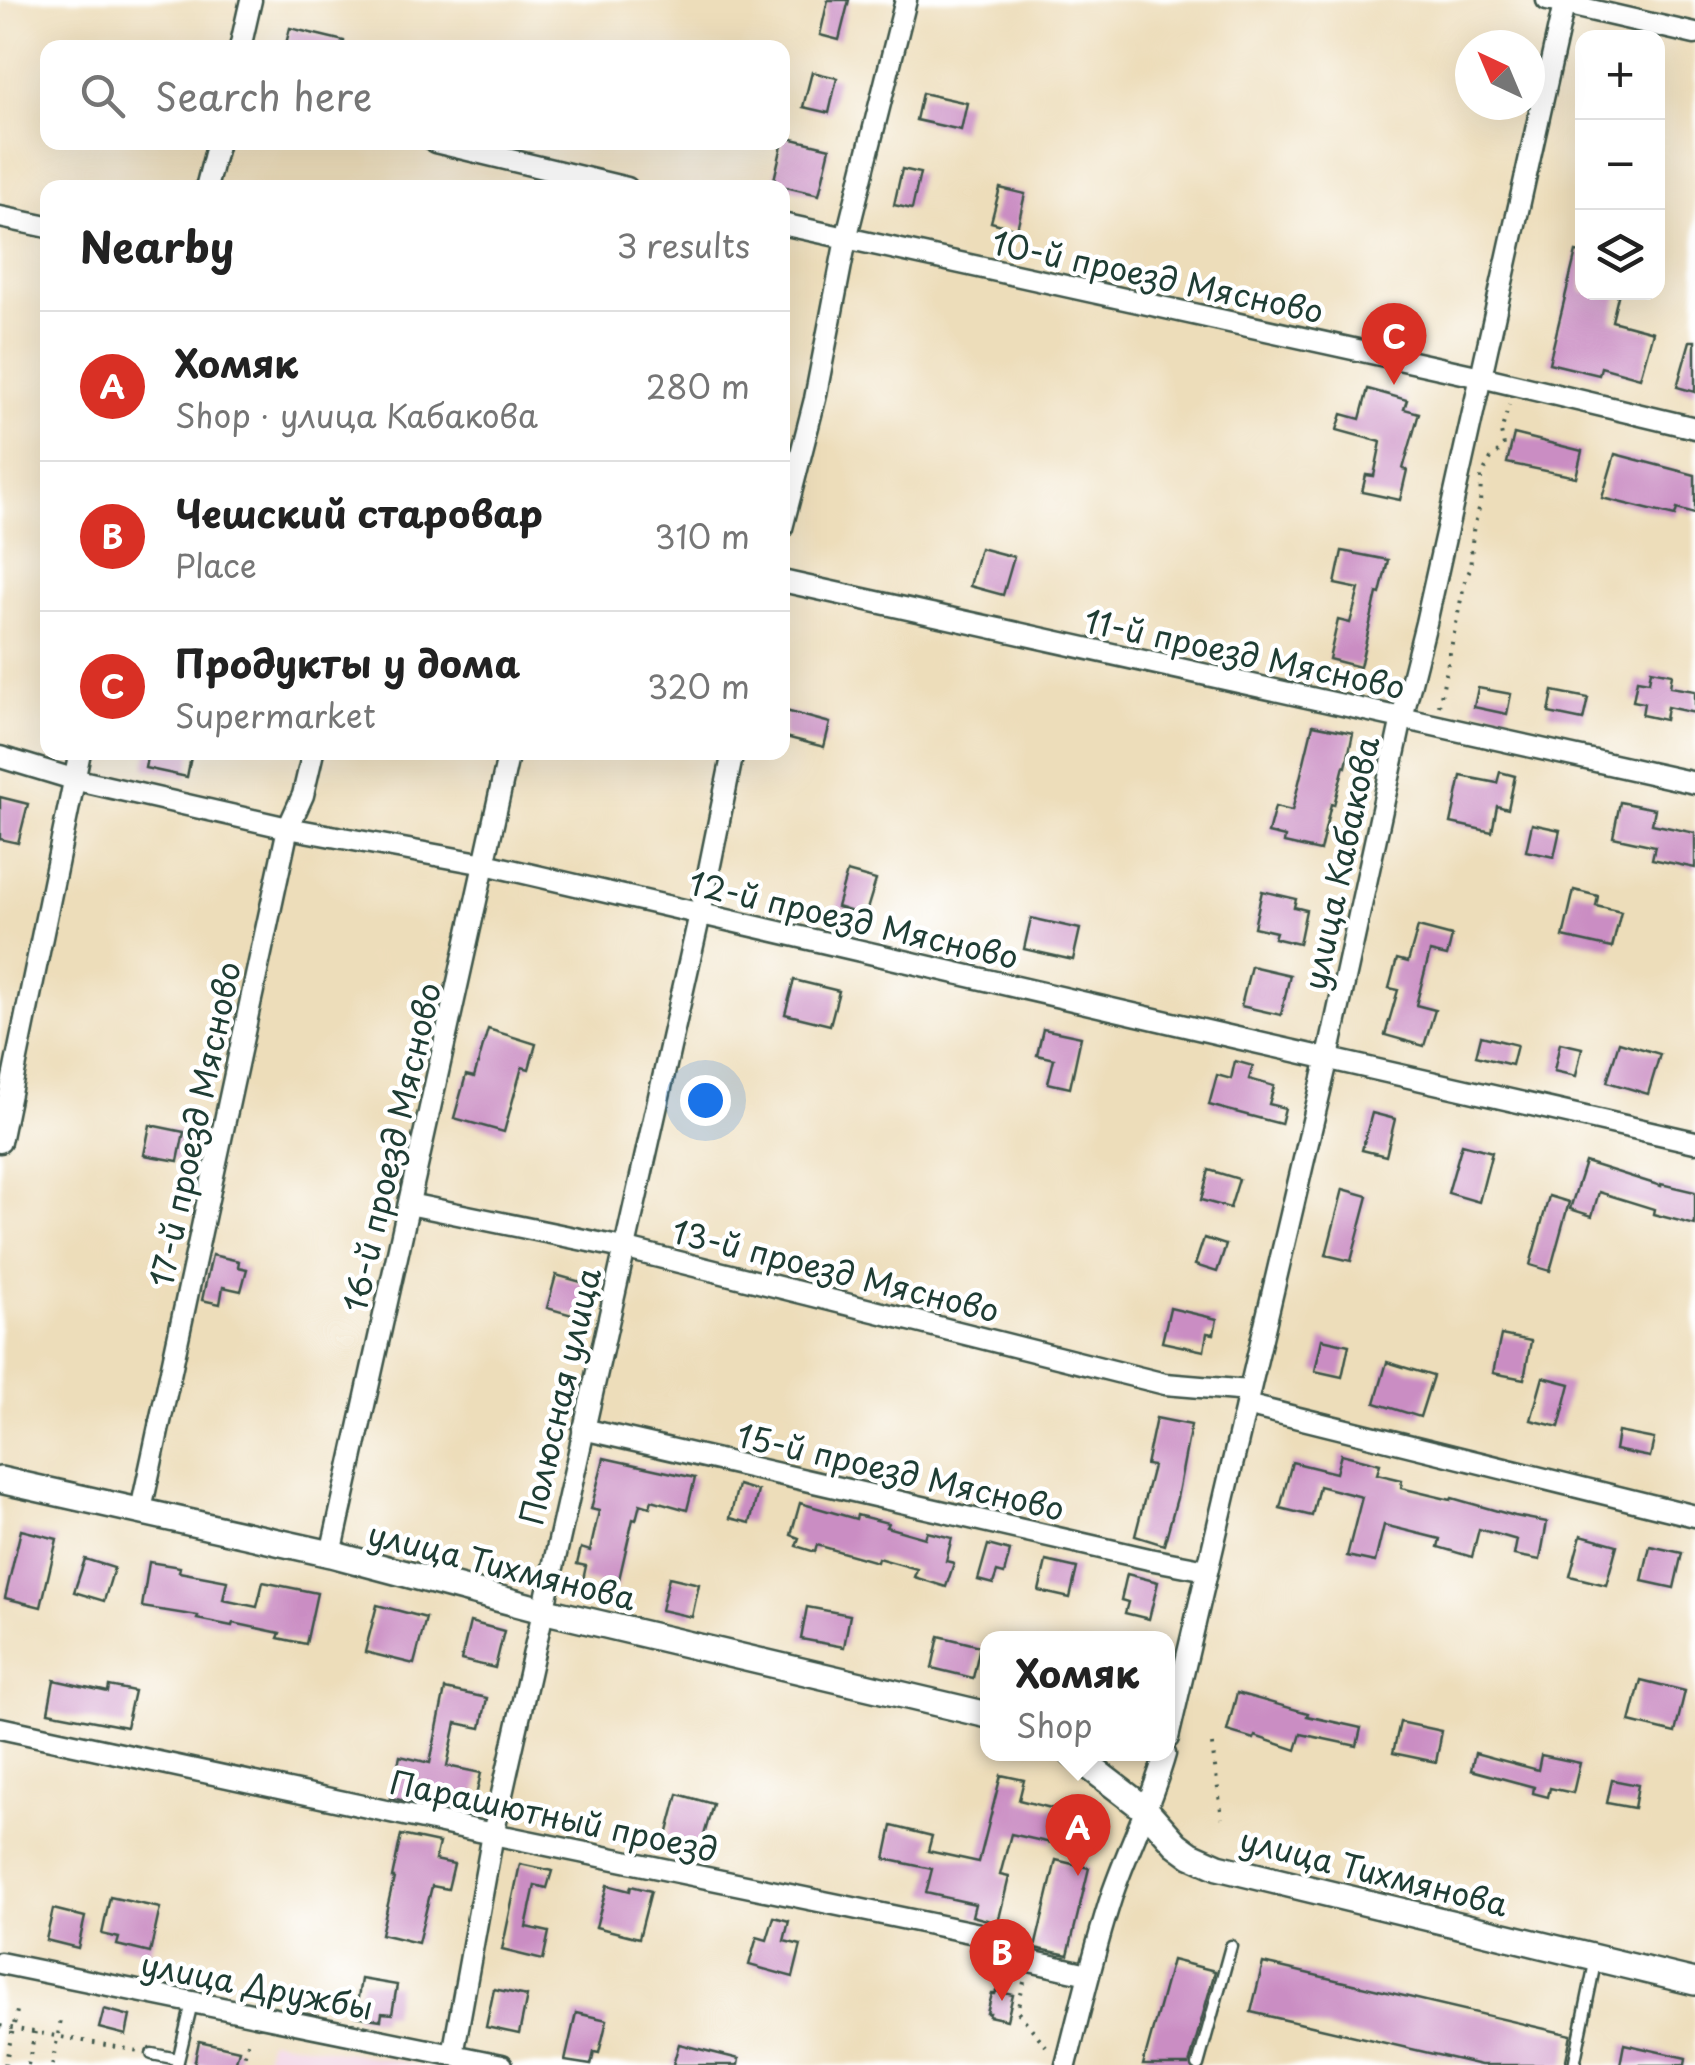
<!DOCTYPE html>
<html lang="en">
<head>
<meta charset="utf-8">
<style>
  :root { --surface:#fff; --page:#f2f2f2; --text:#222; --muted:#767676; --line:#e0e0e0; --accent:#d93025 }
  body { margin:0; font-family:"Playpen Sans",sans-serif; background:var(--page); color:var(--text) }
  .controls { position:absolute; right:30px; top:30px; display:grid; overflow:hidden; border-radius:20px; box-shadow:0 10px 40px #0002 }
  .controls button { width:90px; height:90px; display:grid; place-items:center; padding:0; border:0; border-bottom:2px solid var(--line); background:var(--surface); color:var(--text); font:50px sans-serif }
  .compass { position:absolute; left:1455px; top:30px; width:90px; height:90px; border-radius:50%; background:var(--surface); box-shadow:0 10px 40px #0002; rotate:316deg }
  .you { position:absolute; left:705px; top:1100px; width:35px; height:35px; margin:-25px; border:8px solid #fff; border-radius:50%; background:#1a73e8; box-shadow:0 0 0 15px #1a73e833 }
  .badge { display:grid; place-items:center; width:65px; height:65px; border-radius:50%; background:var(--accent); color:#fff; font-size:32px; font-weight:700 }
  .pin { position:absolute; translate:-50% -82px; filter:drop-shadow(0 2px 5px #0008) }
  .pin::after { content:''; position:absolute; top:52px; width:35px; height:30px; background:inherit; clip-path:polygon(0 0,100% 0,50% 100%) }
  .popup { position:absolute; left:980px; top:1631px; width:195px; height:130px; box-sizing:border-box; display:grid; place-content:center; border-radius:20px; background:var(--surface); filter:drop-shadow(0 2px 8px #0005); font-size:32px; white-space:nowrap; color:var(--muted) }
  .popup b { font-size:38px; color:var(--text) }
  .popup::after { content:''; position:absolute; left:50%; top:100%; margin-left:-20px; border:20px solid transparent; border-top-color:var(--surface) }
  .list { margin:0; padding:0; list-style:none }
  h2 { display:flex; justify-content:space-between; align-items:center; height:130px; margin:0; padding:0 40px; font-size:42px }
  h2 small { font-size:32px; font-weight:400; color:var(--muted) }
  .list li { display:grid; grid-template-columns:65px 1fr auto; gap:30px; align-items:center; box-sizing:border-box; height:150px; padding:0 40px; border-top:2px solid var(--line) }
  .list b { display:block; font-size:38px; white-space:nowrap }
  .list p { margin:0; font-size:32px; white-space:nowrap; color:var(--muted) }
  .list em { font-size:32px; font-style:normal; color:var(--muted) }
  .icon { flex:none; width:55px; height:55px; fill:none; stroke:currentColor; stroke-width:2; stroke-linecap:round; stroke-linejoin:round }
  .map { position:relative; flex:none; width:1695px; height:2065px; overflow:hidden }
  .search { position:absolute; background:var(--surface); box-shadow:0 10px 40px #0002; left:40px; top:40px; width:750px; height:110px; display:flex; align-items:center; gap:25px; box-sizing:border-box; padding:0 35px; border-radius:20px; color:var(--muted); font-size:38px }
  .panel { position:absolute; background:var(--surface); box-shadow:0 10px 40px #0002; left:40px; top:180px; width:750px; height:580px; border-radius:20px }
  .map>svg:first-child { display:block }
  .built { fill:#f1d0e3 }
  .building { fill:#ca8dc3 }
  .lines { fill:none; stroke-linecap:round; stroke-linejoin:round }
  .service-casing { stroke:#3e5548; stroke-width:15 }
  .minor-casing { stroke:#3e5548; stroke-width:25 }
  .tertiary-casing { stroke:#3e5548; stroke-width:30 }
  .path { stroke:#3e5548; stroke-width:4; stroke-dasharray:2.5 8; stroke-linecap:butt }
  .service { stroke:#fff; stroke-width:10 }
  .minor { stroke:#fff; stroke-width:20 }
  .tertiary { stroke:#fff; stroke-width:25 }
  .labels { text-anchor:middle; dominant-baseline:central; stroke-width:9; stroke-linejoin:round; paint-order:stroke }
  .street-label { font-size:32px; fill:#1f3d34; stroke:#fff }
</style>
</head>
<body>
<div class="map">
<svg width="1695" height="2065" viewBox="0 0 1695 2065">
  <rect width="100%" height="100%" fill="#fff"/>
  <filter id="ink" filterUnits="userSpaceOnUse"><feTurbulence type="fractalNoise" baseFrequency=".01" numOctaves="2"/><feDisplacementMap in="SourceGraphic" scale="20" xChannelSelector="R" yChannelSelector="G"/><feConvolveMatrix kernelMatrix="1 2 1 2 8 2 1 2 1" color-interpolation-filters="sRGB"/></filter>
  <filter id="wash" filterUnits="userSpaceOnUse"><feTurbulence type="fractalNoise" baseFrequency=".0048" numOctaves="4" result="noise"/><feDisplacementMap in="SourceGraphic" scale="40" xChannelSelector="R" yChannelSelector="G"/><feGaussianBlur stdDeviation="2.25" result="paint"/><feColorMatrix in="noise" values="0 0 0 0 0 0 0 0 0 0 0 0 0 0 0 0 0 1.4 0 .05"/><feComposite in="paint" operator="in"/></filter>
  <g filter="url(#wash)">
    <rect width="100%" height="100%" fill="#edddba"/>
    <!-- built -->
    <polygon class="built" points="269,2039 421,2065 263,2065"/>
    <g id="blocks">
      <!-- building -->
      <g class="building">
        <polygon points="828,0 849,0 839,40 820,35"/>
        <polygon points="290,28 344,41 344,48 285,48"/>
        <polygon points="812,72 837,78 829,113 803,107"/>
        <polygon points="922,93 967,103 961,130 916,120"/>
        <polygon points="784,137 830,148 819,195 773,184"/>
        <polygon points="902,169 920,173 912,209 894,205"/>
        <polygon points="1000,188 1025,194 1017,229 991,222"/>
        <polygon points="1576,252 1582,253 1582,292 1619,292 1612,321 1653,332 1640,378 1601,367 1599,375 1549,363"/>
        <polygon points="1690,341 1695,341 1695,392 1677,387"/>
        <polygon points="1368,389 1407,400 1404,409 1419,413 1403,469 1407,470 1400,500 1362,492 1366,475 1374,476 1381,442 1337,430 1342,414 1360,419"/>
        <polygon points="1514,434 1582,451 1576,477 1507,463"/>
        <polygon points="1615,454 1695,475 1695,514 1677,509 1675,516 1602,498"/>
        <polygon points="980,548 1014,557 1003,595 970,586"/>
        <polygon points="1342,551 1388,560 1380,594 1377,593 1360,667 1329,659 1338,620 1350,623 1359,589 1335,584"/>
        <polygon points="1651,670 1672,674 1670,687 1695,691 1695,713 1667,707 1665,720 1642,715 1644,703 1633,701 1637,680 1649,682"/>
        <polygon points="1478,688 1511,694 1507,714 1474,707"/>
        <polygon points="1553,691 1588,698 1583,720 1549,713"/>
        <polygon points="786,711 830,723 824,747 782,736"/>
        <polygon points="1313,725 1353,733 1346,767 1344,766 1334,805 1331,804 1320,851 1284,843 1285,837 1268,833 1275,807 1292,811"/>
        <polygon points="148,752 192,752 187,777 145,768"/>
        <polygon points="1500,772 1515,776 1508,809 1497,806 1492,832 1451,823 1461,776 1497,783"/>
        <polygon points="0,797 28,804 18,843 0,839"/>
        <polygon points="1620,802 1655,809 1652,824 1695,833 1695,868 1652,859 1655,846 1613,837"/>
        <polygon points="1532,824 1560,830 1554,857 1526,851"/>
        <polygon points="847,872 876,880 865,916 837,907"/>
        <polygon points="1574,890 1598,896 1596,906 1621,912 1612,948 1563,937"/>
        <polygon points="1262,891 1296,899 1294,907 1306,910 1299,944 1274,938 1276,932 1254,927"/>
        <polygon points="1031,918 1080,929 1073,960 1024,949"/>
        <polygon points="1418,927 1452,936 1447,956 1430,952 1416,1005 1435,1010 1424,1046 1385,1035 1398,990 1389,988 1397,959 1408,962"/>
        <polygon points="1251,966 1290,975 1281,1015 1241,1006"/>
        <polygon points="794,980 839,991 830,1025 785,1014"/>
        <polygon points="488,1029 536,1044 529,1069 522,1067 504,1132 454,1118 466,1075 474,1077"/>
        <polygon points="1043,1029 1081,1037 1070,1088 1048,1083 1054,1059 1037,1055"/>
        <polygon points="1481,1036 1517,1045 1512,1065 1476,1056"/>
        <polygon points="1619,1042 1660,1054 1648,1094 1607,1082"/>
        <polygon points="1560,1043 1582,1048 1576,1076 1554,1071"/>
        <polygon points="1235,1061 1253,1066 1249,1079 1274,1086 1269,1104 1285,1108 1281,1124 1209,1105 1217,1075 1231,1079"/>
        <polygon points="1372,1113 1395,1119 1386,1156 1362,1150"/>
        <polygon points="150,1125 184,1132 178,1161 144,1155"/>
        <polygon points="1462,1144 1492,1152 1479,1202 1448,1193"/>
        <polygon points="1585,1162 1661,1186 1661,1184 1695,1192 1695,1225 1653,1214 1654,1209 1599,1192 1592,1216 1570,1209"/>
        <polygon points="1209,1170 1239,1179 1230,1208 1201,1200"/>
        <polygon points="1343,1189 1368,1196 1351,1261 1326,1255"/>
        <polygon points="1549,1196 1569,1202 1550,1271 1530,1265"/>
        <polygon points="1204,1238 1226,1245 1217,1272 1195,1265"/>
        <polygon points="212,1255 239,1261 238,1267 247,1269 241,1291 223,1287 220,1304 202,1300"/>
        <polygon points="556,1275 592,1285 583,1318 547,1308"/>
        <polygon points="1170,1308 1217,1319 1214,1334 1207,1333 1204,1351 1162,1342"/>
        <polygon points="1501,1335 1531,1341 1524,1379 1493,1373"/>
        <polygon points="1322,1339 1349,1345 1342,1377 1315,1371"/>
        <polygon points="1387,1362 1433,1376 1420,1417 1375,1403"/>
        <polygon points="1543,1377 1570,1384 1559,1427 1531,1420"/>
        <polygon points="1156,1418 1191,1425 1177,1498 1164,1545 1135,1536 1153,1466 1146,1465"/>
        <polygon points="1618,1432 1654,1439 1650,1457 1615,1450"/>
        <polygon points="1341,1454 1380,1464 1377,1474 1402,1480 1401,1488 1451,1500 1452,1498 1515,1516 1547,1522 1540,1560 1514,1555 1517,1540 1479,1529 1472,1557 1438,1547 1440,1539 1384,1525 1375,1562 1347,1556 1362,1497 1319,1486 1312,1516 1280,1508 1292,1462 1336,1473"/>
        <polygon points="604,1458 695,1478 687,1510 652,1500 650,1507 640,1504 636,1520 633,1519 617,1588 583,1580 586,1566 577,1564 581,1548 590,1551 599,1511 591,1509"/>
        <polygon points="738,1485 758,1491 750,1523 730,1518"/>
        <polygon points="800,1503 856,1519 857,1515 888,1523 886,1527 925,1538 927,1532 952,1538 946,1561 954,1563 946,1587 914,1577 917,1569 878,1558 877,1562 817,1545 815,1552 796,1546 799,1538 791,1535"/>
        <polygon points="21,1530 57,1539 41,1607 5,1598"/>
        <polygon points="1581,1535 1617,1545 1606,1585 1570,1576"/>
        <polygon points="988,1545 1010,1551 1004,1574 997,1572 993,1584 978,1580"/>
        <polygon points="1650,1546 1682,1553 1674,1588 1642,1581"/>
        <polygon points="85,1559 114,1568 104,1601 74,1592"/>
        <polygon points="1046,1561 1077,1568 1070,1598 1039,1591"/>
        <polygon points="149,1562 180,1567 179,1572 227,1581 223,1600 257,1607 263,1582 317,1593 306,1644 278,1638 280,1633 233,1623 232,1626 197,1619 198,1616 142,1607"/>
        <polygon points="1127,1574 1158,1582 1149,1619 1125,1613 1128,1602 1121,1600"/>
        <polygon points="669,1577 699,1584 692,1617 661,1610"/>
        <polygon points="377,1605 426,1618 414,1664 365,1652"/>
        <polygon points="807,1607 850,1615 844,1647 801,1639"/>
        <polygon points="470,1622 504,1631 495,1668 461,1660"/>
        <polygon points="939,1636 980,1646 973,1678 932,1668"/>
        <polygon points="54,1680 108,1692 109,1686 134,1691 126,1727 48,1712"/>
        <polygon points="1641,1680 1685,1691 1675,1733 1630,1722"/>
        <polygon points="445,1689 487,1698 481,1728 456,1723 447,1766 481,1773 472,1815 391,1798 400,1756 430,1763"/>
        <polygon points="1237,1693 1308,1713 1307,1716 1361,1728 1357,1746 1301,1734 1296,1750 1255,1736 1254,1739 1227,1731"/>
        <polygon points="1400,1722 1442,1731 1436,1762 1393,1753"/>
        <polygon points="1475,1753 1538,1770 1541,1755 1580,1763 1573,1793 1550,1788 1548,1797 1533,1793 1534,1787 1471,1770"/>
        <polygon points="1001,1775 1024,1780 1019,1800 1059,1810 1051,1843 1011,1834 1000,1875 1009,1877 998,1923 972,1916 975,1904 926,1893 932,1869 885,1859 892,1826 932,1836 928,1851 979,1862"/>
        <polygon points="1612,1780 1638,1785 1634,1808 1607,1803"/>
        <polygon points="678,1794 713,1804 698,1856 664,1847"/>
        <polygon points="401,1835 439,1843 435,1860 454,1864 448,1889 432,1886 418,1943 381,1934 394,1878 392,1878"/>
        <polygon points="1056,1860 1089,1868 1068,1955 1035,1948"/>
        <polygon points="520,1864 552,1871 547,1888 535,1885 526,1927 549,1932 543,1960 502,1950"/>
        <polygon points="607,1885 630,1891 631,1886 651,1891 639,1938 596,1927"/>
        <polygon points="110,1897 160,1908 150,1953 117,1945 119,1938 102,1934"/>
        <polygon points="53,1909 85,1917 78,1948 46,1940"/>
        <polygon points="774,1917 789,1921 784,1941 801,1945 793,1977 749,1965 757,1937 767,1940"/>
        <polygon points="1172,1960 1215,1971 1189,2065 1143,2065"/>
        <polygon points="1263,1963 1571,2035 1565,2065 1481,2065 1251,2012"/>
        <polygon points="361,1979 397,1985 392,2014 382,2013 381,2020 355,2016"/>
        <polygon points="494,1989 527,1996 519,2034 486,2027"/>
        <polygon points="996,1991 1013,1995 1007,2020 989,2016 990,2013 987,2013 992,1994 995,1994"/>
        <polygon points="104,2009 130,2016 126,2035 99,2028"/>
        <polygon points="576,2013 607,2020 599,2053 594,2052 591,2065 565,2061"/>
        <polygon points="199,2041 239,2050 235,2065 194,2065"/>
        <polygon points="679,2044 739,2059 738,2065 673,2065"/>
        <polygon points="1624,2044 1686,2058 1685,2065 1620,2065"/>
      </g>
    </g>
  </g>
  <g filter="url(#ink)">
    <use href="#blocks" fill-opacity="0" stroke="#3e5548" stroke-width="2.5"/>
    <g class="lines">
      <defs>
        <g id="service">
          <polyline points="152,2054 178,2059"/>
          <polyline points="177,2065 192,2003"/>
          <polyline points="1198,2065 1231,1946"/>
          <polyline points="1574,2065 1596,1958"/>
        </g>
        <g id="minor">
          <polyline points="1547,0 1695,34"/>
          <polyline points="240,48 251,0"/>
          <polyline points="435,142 627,188"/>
          <polyline points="206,188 218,142"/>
          <polyline points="0,217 48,227"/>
          <polyline points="782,224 1481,377 1695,428"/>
          <polyline points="782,528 815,399 846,239 906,0"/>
          <polyline points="782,581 1695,783"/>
          <polyline points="0,757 73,779 288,828 485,864 1237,1038 1695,1142"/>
          <polyline points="0,1142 80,752"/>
          <polyline points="409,1204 623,1248 1165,1384 1249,1391"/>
          <polyline points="1246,1405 1695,1516"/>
          <polyline points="583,1429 1149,1559 1207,1570"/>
          <polyline points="141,1510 288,828 303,795 313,752"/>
          <polyline points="331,1554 509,752"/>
          <polyline points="0,1728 493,1834 999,1938 1016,1958 1088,1974"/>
          <polyline points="1168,1738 1328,1057 1402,718 1426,623 1565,0"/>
          <polyline points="0,1963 502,2065"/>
          <polyline points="453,2055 493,1834 700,914 733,752"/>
          <path d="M 1066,2065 C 1081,2007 1094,1949 1113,1892 C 1129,1846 1152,1801 1165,1754"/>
        </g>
        <g id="tertiary">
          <polyline points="0,1480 331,1554 542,1610 988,1715"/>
          <polyline points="1073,1754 1146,1810 1176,1844 1191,1855 1218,1867 1695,1982"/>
        </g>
      </defs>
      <!-- service casing -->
      <use href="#service" class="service-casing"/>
      <!-- minor casing -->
      <use href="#minor" class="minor-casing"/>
      <!-- tertiary casing -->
      <use href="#tertiary" class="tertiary-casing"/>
      <!-- path -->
      <g class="path">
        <polyline points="1439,706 1465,580 1470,570 1473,531 1480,505 1481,477 1491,459 1504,446 1501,432 1509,405"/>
        <polyline points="1212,1745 1222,1818"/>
        <polyline points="1083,1805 1091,1798"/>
        <polyline points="1024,1982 1017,2011 1046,2046"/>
        <polyline points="0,2026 139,2051"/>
        <polyline points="5,2065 17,2011"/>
        <polyline points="28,2065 35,2032"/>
        <polyline points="52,2065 61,2019"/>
        <polyline points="242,2065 250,2035"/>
      </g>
      <!-- service -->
      <use href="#service" class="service"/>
      <!-- minor -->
      <use href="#minor" class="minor"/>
      <!-- tertiary -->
      <use href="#tertiary" class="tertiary"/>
    </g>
  </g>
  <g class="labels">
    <!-- street labels -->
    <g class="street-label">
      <text transform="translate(1158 276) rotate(12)">10-й проезд Мясново</text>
      <text transform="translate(1245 653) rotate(12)">11-й проезд Мясново</text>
      <text transform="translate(1340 863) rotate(-78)">улица Кабакова</text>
      <text transform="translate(854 919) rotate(13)">12-й проезд Мясново</text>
      <text transform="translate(194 1124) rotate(-78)">17-й проезд Мясново</text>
      <text transform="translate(391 1147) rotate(-77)">16-й проезд Мясново</text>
      <text transform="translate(836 1270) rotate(14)">13-й проезд Мясново</text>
      <text transform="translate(559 1396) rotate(-77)">Полюсная улица</text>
      <text transform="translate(901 1471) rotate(13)">15-й проезд Мясново</text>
      <text transform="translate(502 1565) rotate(14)">улица Тихмянова</text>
      <text transform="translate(554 1815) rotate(12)">Парашютный проезд</text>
      <text transform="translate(1374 1871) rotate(14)">улица Тихмянова</text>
      <text transform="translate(257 1985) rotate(11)">улица Дружбы</text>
    </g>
  </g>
</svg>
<div class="controls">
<button>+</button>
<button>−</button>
<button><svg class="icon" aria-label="layers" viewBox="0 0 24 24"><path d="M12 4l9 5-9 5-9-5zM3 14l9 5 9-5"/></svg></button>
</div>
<svg class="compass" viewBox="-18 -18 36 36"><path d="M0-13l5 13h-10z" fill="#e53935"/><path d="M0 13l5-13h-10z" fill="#767676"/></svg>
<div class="you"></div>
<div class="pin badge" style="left:1078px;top:1876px">A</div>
<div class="popup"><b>Хомяк</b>Shop</div>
<div class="pin badge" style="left:1002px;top:2001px">B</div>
<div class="pin badge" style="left:1394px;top:385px">C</div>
<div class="search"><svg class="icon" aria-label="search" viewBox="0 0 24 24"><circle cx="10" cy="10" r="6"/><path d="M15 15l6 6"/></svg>Search here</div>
<section class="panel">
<h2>Nearby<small>3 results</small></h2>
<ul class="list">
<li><span class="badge">A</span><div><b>Хомяк</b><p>Shop · улица Кабакова</p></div><em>280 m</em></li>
<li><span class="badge">B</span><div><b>Чешский старовар</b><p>Place</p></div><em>310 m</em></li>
<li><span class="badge">C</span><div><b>Продукты у дома</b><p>Supermarket</p></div><em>320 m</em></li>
</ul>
</section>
</div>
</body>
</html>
